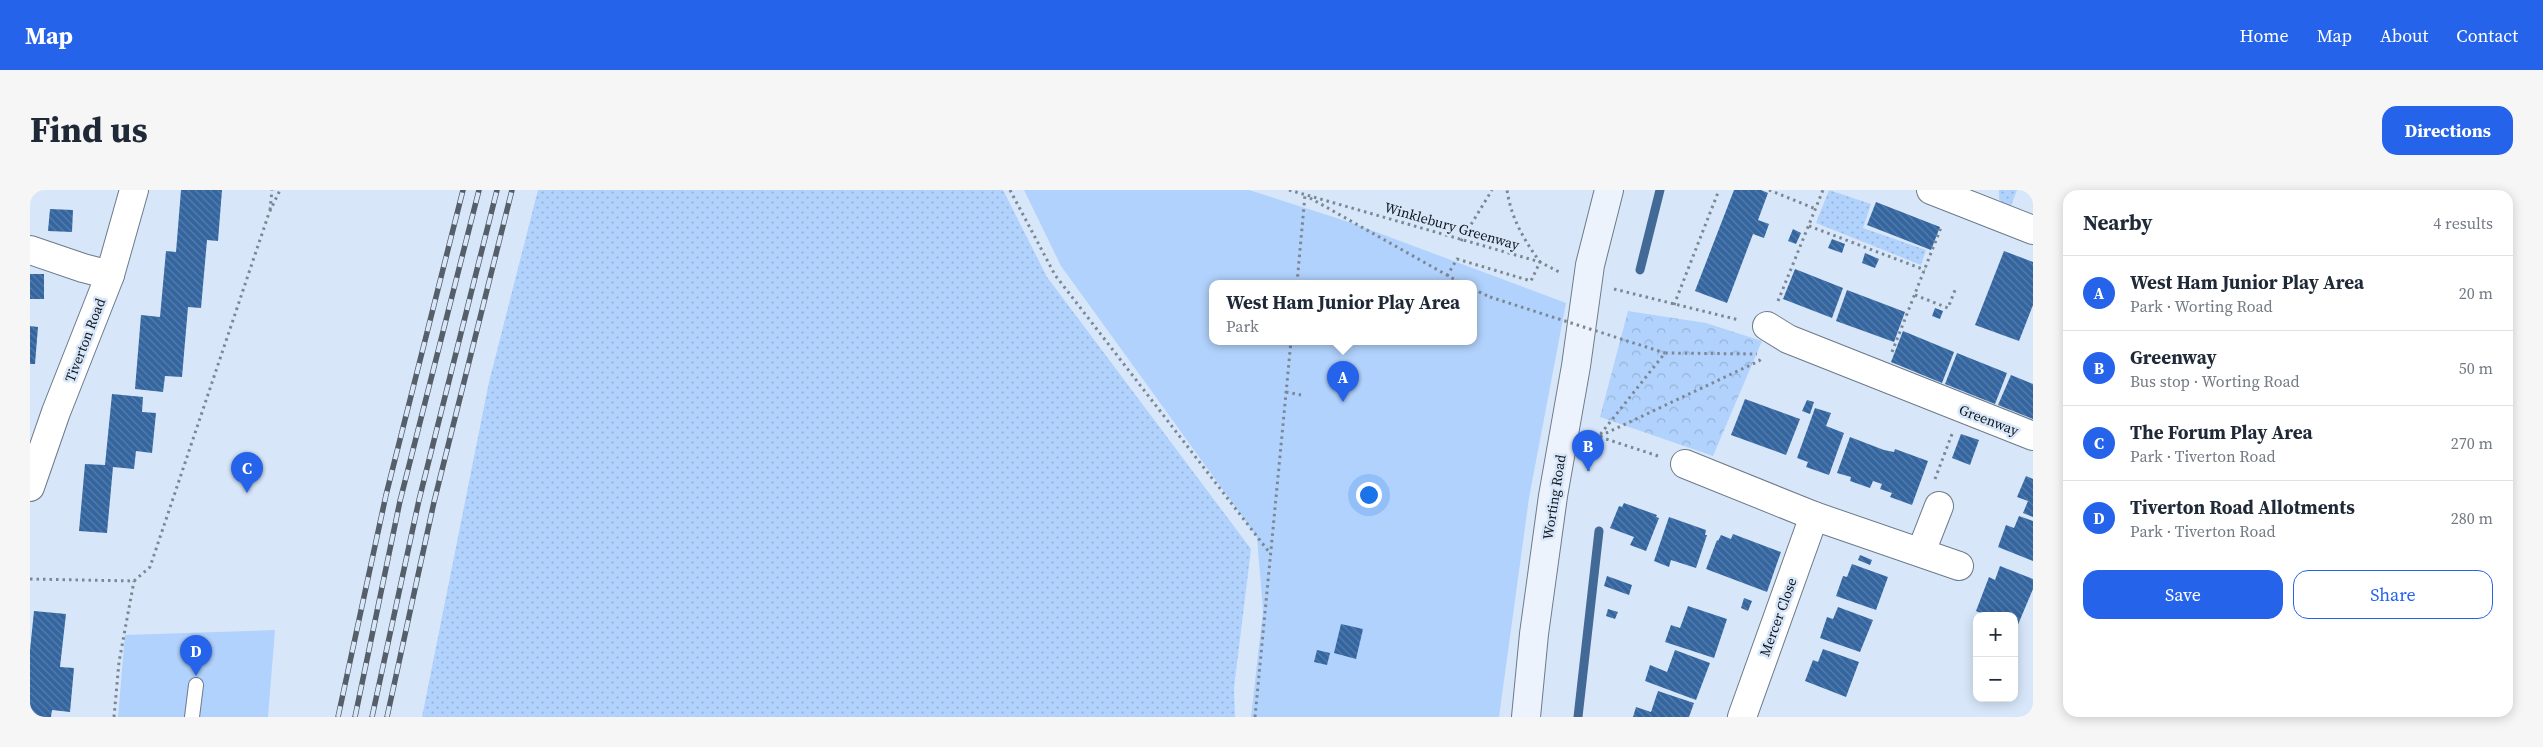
<!DOCTYPE html>
<html lang="en">
<head>
<meta charset="utf-8">
<style>
  :root { --surface:#fff; --page:#f6f6f7; --text:#1f2937; --muted:#747a83; --line:#e0e1e3; --accent:#2563eb }
  body { margin:0; font-family:"Source Serif 4",serif; background:var(--page); color:var(--text) }
  .controls { position:absolute; right:15px; bottom:15px; display:grid; overflow:hidden; border-radius:10px; box-shadow:0 2px 12px #0003 }
  .controls button { width:45px; height:45px; display:grid; place-items:center; padding:0; border:0; border-bottom:1px solid var(--line); background:var(--surface); color:var(--text); font:25px sans-serif }
  .you { position:absolute; left:1338px; top:304px; width:18px; height:18px; margin:-12px; border:4px solid #fff; border-radius:50%; background:#1a73e8; box-shadow:0 0 0 8px #1a73e833 }
  .badge { display:grid; place-items:center; width:32px; height:32px; border-radius:50%; background:var(--accent); color:#fff; font-size:16px; font-weight:700 }
  .pin { position:absolute; translate:-50% -41px; filter:drop-shadow(0 1px 2px #0008) }
  .pin::after { content:''; position:absolute; top:26px; width:18px; height:15px; background:inherit; clip-path:polygon(0 0,100% 0,50% 100%) }
  .popup { position:absolute; left:1179px; top:90px; width:268px; height:65px; box-sizing:border-box; display:grid; place-content:center; border-radius:10px; background:var(--surface); filter:drop-shadow(0 1px 4px #0005); font-size:16px; white-space:nowrap; color:var(--muted) }
  .popup b { font-size:19px; color:var(--text) }
  .popup::after { content:''; position:absolute; left:50%; top:100%; margin-left:-10px; border:10px solid transparent; border-top-color:var(--surface) }
  .list { margin:0; padding:0; list-style:none }
  h2 { display:flex; justify-content:space-between; align-items:center; height:65px; margin:0; padding:0 20px; font-size:21px }
  h2 small { font-size:16px; font-weight:400; color:var(--muted) }
  .list li { display:grid; grid-template-columns:32px 1fr auto; gap:15px; align-items:center; box-sizing:border-box; height:75px; padding:0 20px; border-top:1px solid var(--line) }
  .list b { display:block; font-size:19px; white-space:nowrap }
  .list p { margin:0; font-size:16px; white-space:nowrap; color:var(--muted) }
  .list em { font-size:16px; font-style:normal; color:var(--muted) }
  .actions { display:flex; gap:10px; padding:15px 20px }
  .actions a { flex:1; padding:11px 0; border:1px solid var(--accent); border-radius:15px; text-align:center; font-size:18px; color:var(--accent) }
  .actions .main { background:var(--accent); color:#fff }
  .map { position:relative; flex:none; width:2003px; height:527px; overflow:hidden; border-radius:15px }
  header { display:flex; align-items:center; gap:30px; box-sizing:border-box; height:70px; padding:0 25px; background:var(--accent); color:#fff }
  header strong { font-size:24px }
  nav { display:flex; gap:28px; margin-inline-start:auto; font-size:18px }
  .intro { display:flex; align-items:center; justify-content:space-between; box-sizing:border-box; height:120px; padding:0 30px }
  h1 { margin:0; font-size:35px }
  .button { padding:12px 22px; border-radius:15px; background:var(--accent); color:#fff; font-size:18px; font-weight:700 }
  main { display:flex; gap:30px; padding:0 30px }
  aside { flex:1; background:var(--surface); border-radius:15px; box-shadow:0 2px 12px #0003 }
  .map>svg:first-child { display:block }
  .grass { fill:url(#grass-dots) }
  .forest { fill:url(#forest-crowns) }
  .green { fill:#b1d2fc; fill-rule:evenodd }
  .lines { fill:none; stroke-linecap:round; stroke-linejoin:round }
  .stream { stroke:#436996; stroke-width:9 }
  .building { fill:url(#building-back-hatch) }
  .lane-casing { stroke:#6c7a8a; stroke-width:16 }
  .street-casing { stroke:#6c7a8a; stroke-width:30 }
  .secondary-casing { stroke:#6c7a8a; stroke-width:30 }
  .path { stroke:#7c8794; stroke-width:3; stroke-dasharray:2.5 4; stroke-linecap:butt }
  .lane { stroke:#fff; stroke-width:14 }
  .street { stroke:#fff; stroke-width:28 }
  .secondary { stroke:#ecf3fc; stroke-width:28 }
  .rail-casing { stroke:#555e69; stroke-width:5.5 }
  .rail { stroke:#d7e7f9; stroke-width:4; stroke-dasharray:11; stroke-linecap:butt }
  .path-bridge { stroke:#7c8794; stroke-width:3; stroke-dasharray:2.5 4; stroke-linecap:butt }
  .labels { text-anchor:middle; dominant-baseline:central; stroke-width:5; stroke-linejoin:round; paint-order:stroke }
  .street-label { font-size:14px; fill:#11161d; stroke:#d7e7f9 }
</style>
</head>
<body>
<header>
<strong>Map</strong>
<nav><a>Home</a><a>Map</a><a>About</a><a>Contact</a></nav>
</header>
<div class="intro"><h1>Find us</h1><a class="button">Directions</a></div>
<main>
<div class="map">
<svg width="2003" height="527" viewBox="0 0 2003 527">
  <defs>
    <pattern id="grass-dots" width="8" height="8" patternUnits="userSpaceOnUse" patternTransform="scale(1.25)"><rect width="8" height="8" fill="#b1d2fc"/><path d="M2 2h.1M6 6h.1" fill="none" stroke="#97b4d8" stroke-width="1.8" stroke-linecap="round"/></pattern>
    <pattern id="forest-crowns" width="20" height="18" patternUnits="userSpaceOnUse" patternTransform="scale(1.25)"><rect width="20" height="18" fill="#b1d2fc"/><path d="M2 6a3 3 0 1 1 6 0M12 15a3 3 0 1 1 6 0" fill="none" stroke="#97b4d8"/></pattern>
    <pattern id="building-back-hatch" width="6" height="6" patternUnits="userSpaceOnUse" patternTransform="scale(1.25)"><rect width="6" height="6" fill="#3365a0"/><path d="M-1 5l2 2M0 0l6 6M5-1l2 2" fill="none" stroke="#5b7ea8"/></pattern>
  </defs>
  <rect width="100%" height="100%" fill="#d7e7f9"/>
  <!-- grass -->
  <g class="grass">
    <polygon points="508,0 973,0 1017,87 1221,359 1204,498 1205,527 392,527 459,192"/>
    <polygon points="1799,0 1841,14 1833,38 1896,60 1891,75 1786,33"/>
    <polygon points="1969,0 1987,0 1979,21 1969,9"/>
  </g>
  <!-- forest -->
  <polygon class="forest" points="1598,121 1676,133 1732,151 1683,266 1570,227"/>
  <!-- green -->
  <g class="green">
    <path d="M 994,0 L 1219,0 L 1322,33 L 1536,113 L 1499,308 L 1469,527 L 1221,527 L 1233,421 L 1227,347 L 1031,76 ZM 1183,93 L 1443,93 L 1443,151 L 1183,151 Z"/>
    <polygon points="245,440 238,527 88,527 95,445"/>
  </g>
  <g class="lines">
    <!-- stream -->
    <g class="stream">
      <polyline points="1610,80 1630,0"/>
      <polyline points="1548,527 1569,341"/>
    </g>
  </g>
  <!-- building -->
  <g class="building">
    <polygon points="151,0 192,0 188,51 177,50 171,118 158,117 152,187 135,186 133,202 105,199 111,125 130,127 136,61 146,62"/>
    <polygon points="1704,0 1731,0 1738,3 1728,30 1739,34 1734,48 1723,44 1697,113 1665,101"/>
    <polygon points="1846,12 1910,37 1901,60 1837,35"/>
    <polygon points="20,19 43,20 42,42 18,41"/>
    <polygon points="1763,39 1771,43 1766,54 1758,51"/>
    <polygon points="1802,49 1815,54 1812,63 1798,58"/>
    <polygon points="1974,61 2003,72 2003,115 1989,151 1945,135"/>
    <polygon points="1835,63 1849,69 1845,78 1832,73"/>
    <polygon points="1765,79 1813,98 1802,128 1753,109"/>
    <rect x="0" y="84" width="14" height="25"/>
    <polygon points="1817,100 1875,122 1864,152 1806,131"/>
    <polygon points="1905,118 1913,121 1910,129 1902,126"/>
    <polygon points="0,136 8,137 5,174 0,174"/>
    <polygon points="1873,141 1924,162 1912,193 1861,172"/>
    <polygon points="1927,163 1977,183 1965,214 1915,194"/>
    <polygon points="1981,185 2003,194 2003,229 1968,215"/>
    <polygon points="82,204 113,207 112,222 126,223 122,263 106,261 104,279 83,277 77,343 49,341 55,274 75,275"/>
    <polygon points="1715,209 1770,229 1756,265 1701,245"/>
    <polygon points="1777,210 1784,212 1780,224 1772,221"/>
    <polygon points="1785,218 1801,223 1796,236 1814,243 1799,285 1776,277 1778,272 1767,268"/>
    <polygon points="1931,244 1949,250 1940,275 1922,268"/>
    <polygon points="1820,247 1854,260 1864,262 1865,259 1898,271 1882,315 1860,307 1862,303 1850,299 1852,294 1843,291 1840,298 1820,291 1821,287 1807,283"/>
    <polygon points="1996,286 2003,289 2003,327 1993,323 1998,311 1987,307"/>
    <polygon points="1594,313 1627,325 1626,327 1629,328 1616,361 1600,355 1604,347 1580,338 1589,316 1592,317"/>
    <polygon points="1989,326 2003,331 2003,371 1968,357 1976,335 1984,338"/>
    <polygon points="1639,327 1676,340 1675,345 1677,345 1666,378 1641,370 1639,377 1624,371"/>
    <polygon points="1703,344 1751,362 1737,402 1676,379 1687,350 1688,351 1691,345 1701,349"/>
    <polygon points="1830,365 1842,370 1840,375 1828,370"/>
    <polygon points="1822,374 1858,387 1846,420 1806,406 1813,386 1817,387"/>
    <polygon points="1970,376 2003,389 2003,399 1987,437 1984,436 1984,426 1958,426 1946,421 1959,387 1965,390"/>
    <polygon points="1577,386 1602,395 1599,405 1574,396"/>
    <polygon points="1714,408 1722,411 1718,421 1711,418"/>
    <polygon points="1658,416 1697,429 1684,468 1635,452 1641,435 1650,438"/>
    <polygon points="1808,417 1843,430 1830,462 1790,448 1797,427 1803,429"/>
    <polygon points="1578,419 1588,422 1585,429 1576,426"/>
    <polygon points="4,421 36,424 30,477 44,478 40,522 22,520 21,527 0,527 0,460"/>
    <polygon points="1311,434 1333,439 1326,469 1304,463"/>
    <polygon points="1793,459 1829,472 1816,507 1775,491 1783,470 1788,472"/>
    <polygon points="1287,460 1300,463 1297,475 1284,472"/>
    <polygon points="1645,460 1680,473 1666,510 1615,491 1620,475 1637,482"/>
    <polygon points="1628,501 1664,513 1659,527 1603,527 1606,517 1621,522"/>
  </g>
  <g class="lines">
    <defs>
      <polyline id="lane" points="162,527 166,495"/>
      <g id="street">
        <polyline points="1901,0 2003,40"/>
        <polyline points="0,60 53,78 80,85"/>
        <polyline points="1737,136 1758,149 2003,246"/>
        <polyline points="1655,274 1784,326 1929,376"/>
        <polyline points="0,297 26,222 80,85 104,0"/>
        <polyline points="1891,362 1909,316"/>
        <polyline points="1712,527 1784,326"/>
      </g>
      <polyline id="secondary" points="1496,527 1504,444 1523,306 1546,176 1560,75 1579,0"/>
    </defs>
    <!-- lane casing -->
    <use href="#lane" class="lane-casing"/>
    <!-- street casing -->
    <use href="#street" class="street-casing"/>
    <!-- secondary casing -->
    <use href="#secondary" class="secondary-casing"/>
    <!-- path -->
    <g class="path">
      <polyline points="980,0 1025,85 1239,362"/>
      <polyline points="1259,0 1510,72 1531,83"/>
      <polyline points="1739,0 1786,19"/>
      <polyline points="1280,8 1431,93"/>
      <polyline points="240,20 242,0"/>
      <polyline points="1779,36 1895,80"/>
      <polyline points="1431,51 1462,0"/>
      <path d="M 1417,86 L 1427,69 L 1501,91 L 1510,72 C 1494,50 1481,28 1477,0"/>
      <polyline points="1267,93 1275,5"/>
      <polyline points="1443,99 1460,107"/>
      <polyline points="1584,99 1709,130"/>
      <polyline points="1885,105 1918,118 1925,100"/>
      <polyline points="1748,111 1793,0"/>
      <polyline points="1644,115 1689,0"/>
      <polyline points="1862,162 1912,35"/>
      <polyline points="1256,202 1271,205"/>
      <polyline points="1570,246 1729,171 1732,167"/>
      <polyline points="1570,247 1628,266"/>
      <polyline points="1558,281 1569,246 1635,163 1727,164"/>
      <polyline points="1905,289 1922,244"/>
      <polyline points="0,389 104,391 120,377 239,23 250,0"/>
      <polyline points="84,527 89,472 104,391"/>
      <polyline points="1225,527 1261,151"/>
    </g>
    <!-- lane -->
    <use href="#lane" class="lane"/>
    <!-- street -->
    <use href="#street" class="street"/>
    <!-- secondary -->
    <use href="#secondary" class="secondary"/>
    <defs>
      <g id="rail">
        <polyline points="308,527 356,305 433,0"/>
        <polyline points="325,527 370,311 449,0"/>
        <polyline points="342,527 389,310 467,0"/>
        <polyline points="357,527 404,312 482,0"/>
      </g>
    </defs>
    <!-- rail casing -->
    <use href="#rail" class="rail-casing"/>
    <!-- rail -->
    <use href="#rail" class="rail"/>
    <!-- path-bridge -->
    <polyline class="path-bridge" points="1460,107 1635,163"/>
  </g>
  <g class="labels">
    <!-- street labels -->
    <g class="street-label">
      <text transform="translate(1422 36) rotate(16)">Winklebury Greenway</text>
      <text transform="translate(55 150) rotate(-69)">Tiverton Road</text>
      <text transform="translate(1959 230) rotate(21)">Greenway</text>
      <text transform="translate(1524 307) rotate(-81)">Worting Road</text>
      <text transform="translate(1748 427) rotate(-70)">Mercer Close</text>
    </g>
  </g>
</svg>
<div class="controls">
<button>+</button>
<button>−</button>
</div>
<div class="you"></div>
<div class="pin badge" style="left:1313px;top:212px">A</div>
<div class="popup"><b>West Ham Junior Play Area</b>Park</div>
<div class="pin badge" style="left:1558px;top:281px">B</div>
<div class="pin badge" style="left:217px;top:303px">C</div>
<div class="pin badge" style="left:166px;top:486px">D</div>
</div>
<aside>
<h2>Nearby<small>4 results</small></h2>
<ul class="list">
<li><span class="badge">A</span><div><b>West Ham Junior Play Area</b><p>Park · Worting Road</p></div><em>20 m</em></li>
<li><span class="badge">B</span><div><b>Greenway</b><p>Bus stop · Worting Road</p></div><em>50 m</em></li>
<li><span class="badge">C</span><div><b>The Forum Play Area</b><p>Park · Tiverton Road</p></div><em>270 m</em></li>
<li><span class="badge">D</span><div><b>Tiverton Road Allotments</b><p>Park · Tiverton Road</p></div><em>280 m</em></li>
</ul>
<div class="actions"><a class="main">Save</a><a>Share</a></div>
</aside>
</main>
</body>
</html>
